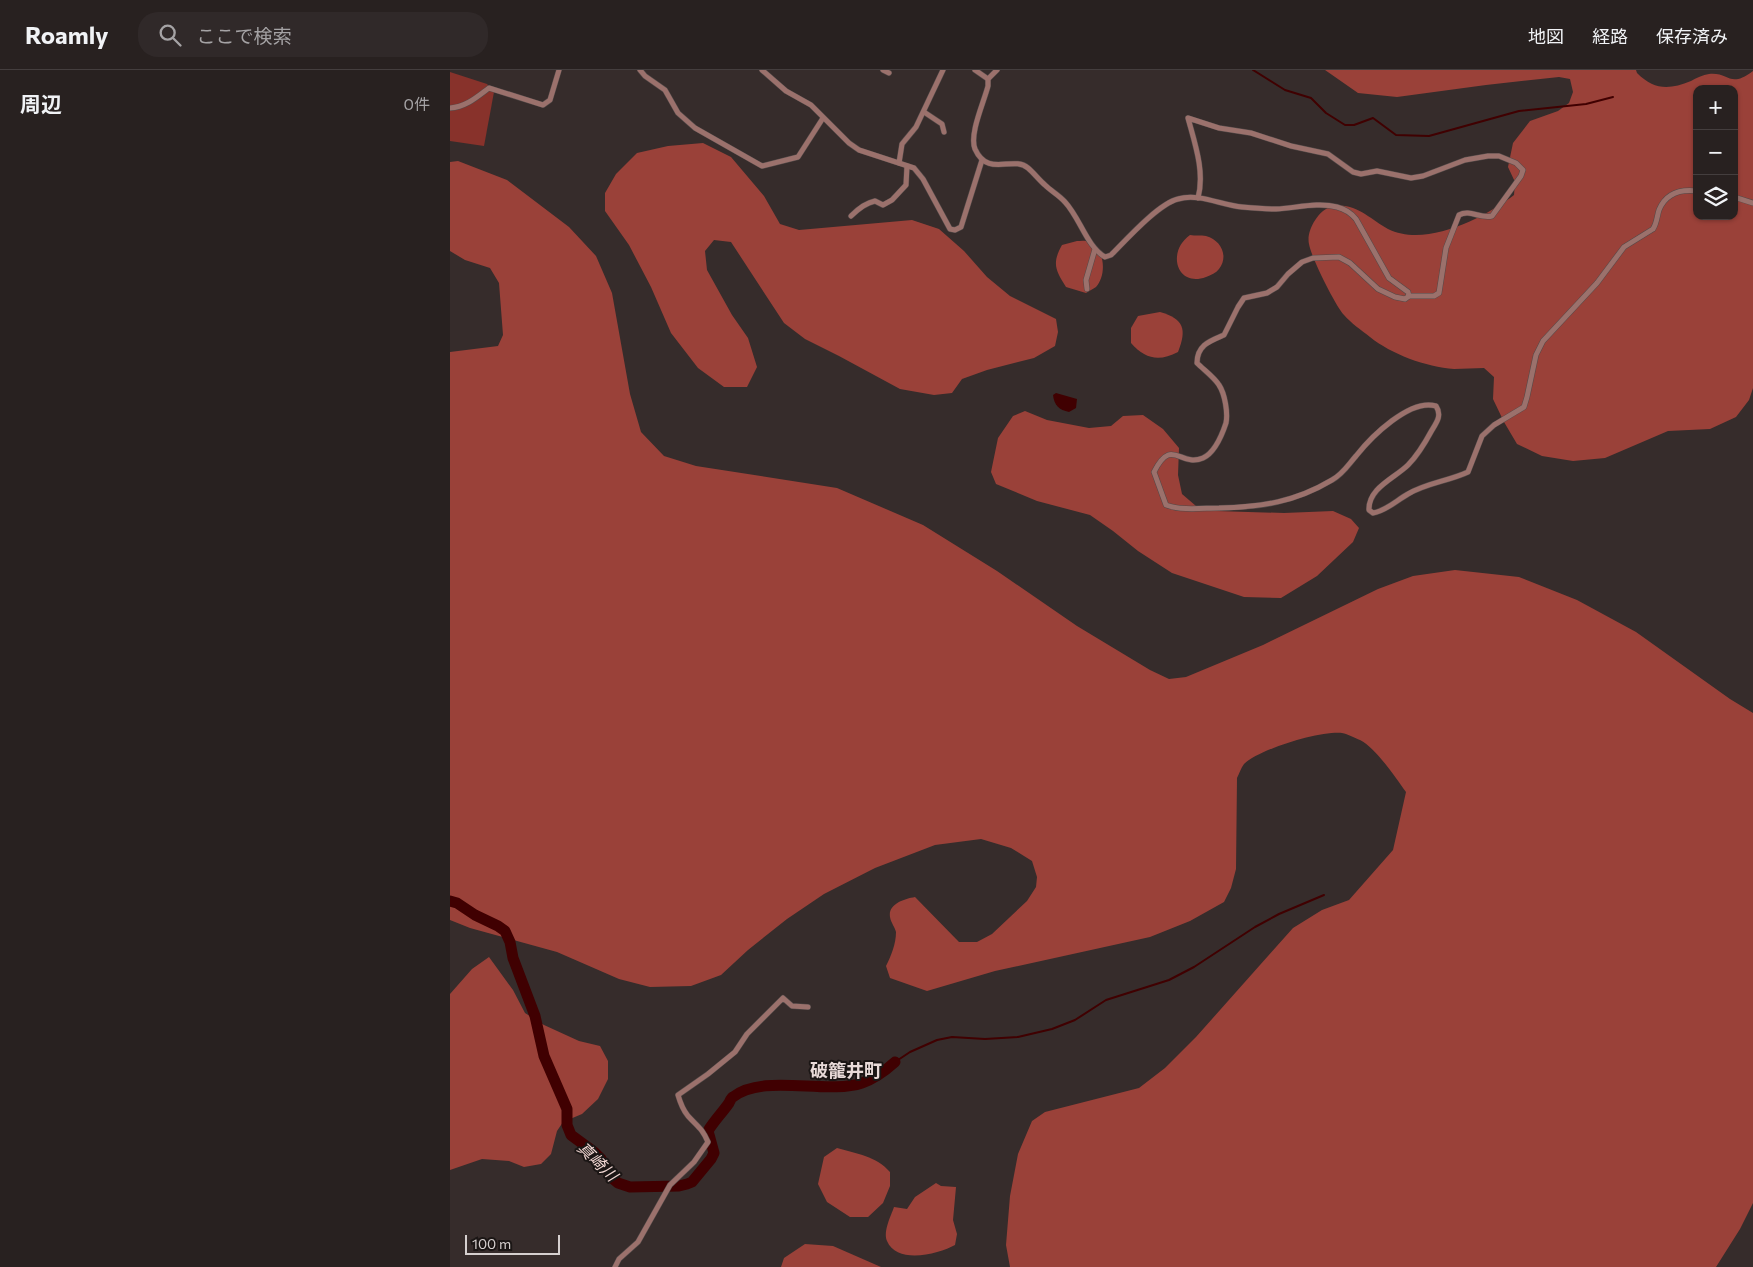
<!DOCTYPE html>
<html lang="ja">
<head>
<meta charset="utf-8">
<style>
  :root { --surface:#282120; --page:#302929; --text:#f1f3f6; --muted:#a5a3a5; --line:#443e3e }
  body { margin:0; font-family:Commissioner,"Noto Sans JP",sans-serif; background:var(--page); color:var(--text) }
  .controls { position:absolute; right:15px; top:15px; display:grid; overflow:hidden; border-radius:10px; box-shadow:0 1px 4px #0004 }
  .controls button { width:45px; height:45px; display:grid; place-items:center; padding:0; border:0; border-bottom:1px solid var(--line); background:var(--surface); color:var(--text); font:25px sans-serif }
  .scale { position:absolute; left:15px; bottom:12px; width:95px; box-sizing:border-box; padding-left:5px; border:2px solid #d6d0cf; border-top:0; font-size:14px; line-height:18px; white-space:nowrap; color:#d6d0cf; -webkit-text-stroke:4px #1b1615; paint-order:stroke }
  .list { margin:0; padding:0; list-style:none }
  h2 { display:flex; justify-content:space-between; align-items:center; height:65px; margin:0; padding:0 20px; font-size:21px }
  h2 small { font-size:16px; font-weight:400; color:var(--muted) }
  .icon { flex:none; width:28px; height:28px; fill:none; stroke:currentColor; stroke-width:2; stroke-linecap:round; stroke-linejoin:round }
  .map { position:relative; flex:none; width:1303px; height:1197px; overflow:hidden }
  header { display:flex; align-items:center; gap:30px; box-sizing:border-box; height:70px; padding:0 25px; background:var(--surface); border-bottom:1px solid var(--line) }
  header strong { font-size:24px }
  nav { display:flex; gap:28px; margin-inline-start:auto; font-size:18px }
  .search { width:350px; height:45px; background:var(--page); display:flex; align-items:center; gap:12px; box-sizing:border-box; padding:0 18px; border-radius:20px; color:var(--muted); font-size:19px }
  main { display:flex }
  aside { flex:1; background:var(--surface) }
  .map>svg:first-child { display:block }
  .green { fill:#88322b }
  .forest { fill:#9a4139; fill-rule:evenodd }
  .water { fill:#400001 }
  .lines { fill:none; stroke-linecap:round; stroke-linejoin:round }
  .stream { stroke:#400001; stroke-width:2 }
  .river { stroke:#400001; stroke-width:11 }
  .street-casing { stroke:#534a49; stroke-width:6 }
  .street { stroke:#9b716c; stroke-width:5 }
  .labels { text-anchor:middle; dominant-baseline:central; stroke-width:4; stroke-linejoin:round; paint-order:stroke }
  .water-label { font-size:16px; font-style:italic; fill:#f3d8d4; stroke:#1b1615 }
  .quarter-label { font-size:18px; font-weight:bold; fill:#e8dad8; stroke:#1b1615 }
</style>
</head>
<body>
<header>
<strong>Roamly</strong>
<div class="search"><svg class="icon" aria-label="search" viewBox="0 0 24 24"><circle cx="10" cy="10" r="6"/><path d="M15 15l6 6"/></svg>ここで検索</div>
<nav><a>地図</a><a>経路</a><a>保存済み</a></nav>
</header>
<main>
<aside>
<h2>周辺<small>0件</small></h2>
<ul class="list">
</ul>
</aside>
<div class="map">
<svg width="1303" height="1197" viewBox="0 0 1303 1197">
  <rect width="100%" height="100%" fill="#362c2b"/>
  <!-- green -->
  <polygon class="green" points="0,2 37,14 44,22 34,76 0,71"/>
  <!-- forest -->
  <g class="forest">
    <path d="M 875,0 L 1186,0 L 1187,3 C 1204,20 1219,20 1241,11 C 1246,8 1253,5 1259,4 C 1280,2 1279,19 1303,1 L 1303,318 L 1299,330 L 1286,347 L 1260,359 L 1218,361 L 1155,388 L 1123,391 L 1092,386 L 1067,374 L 1054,352 L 1043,329 L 1044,307 L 1034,298 C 1024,298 1014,299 1004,299 C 976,297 941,284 920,267 C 911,260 901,253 894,245 C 885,235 861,187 859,174 C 856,161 868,141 880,137 C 903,130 920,149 938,159 C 976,178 1034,148 1064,125 L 1065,112 L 1058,97 L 1063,73 L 1080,51 L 1108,41 L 1119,33 L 1123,22 L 1120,9 L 1109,7 L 1036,15 L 947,27 L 908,23 ZM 1247,19 L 1284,19 L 1284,146 L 1247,146 Z"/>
    <polygon points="253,73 281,87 314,126 330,154 349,160 462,150 489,159 514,181 537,207 560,226 606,249 608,262 605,276 584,288 537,300 512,309 502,323 484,325 450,319 389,286 355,269 334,253 281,172 264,170 255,181 257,200 282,245 298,268 307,297 297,317 274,317 248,298 221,263 201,217 179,175 155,141 155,123 166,104 187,83 218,76"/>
    <path d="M 8,91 L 57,110 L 119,157 L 146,186 L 162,223 L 180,324 L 191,362 L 214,386 L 246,396 L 387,418 L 473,455 L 547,501 L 627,556 L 700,600 L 719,609 L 736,607 L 813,575 L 928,519 L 963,506 L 1005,500 L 1069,507 L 1127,530 L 1186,562 L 1280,629 L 1303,643 L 1303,1133 L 1290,1159 L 1266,1197 L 560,1197 L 556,1175 L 560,1126 L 568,1084 L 582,1051 L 595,1042 L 689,1018 L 715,998 L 746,967 L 843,858 L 872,840 L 899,830 L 943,780 L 956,722 C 945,707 926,678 910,670 C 905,668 898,664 892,663 C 869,661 810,679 794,694 C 791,698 789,704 787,708 L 786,799 L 781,818 L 774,832 L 740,851 L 700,867 L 545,901 L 477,921 L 440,908 L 436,896 C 441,886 446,874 446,862 C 445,857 441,853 440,847 C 438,834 454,829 465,827 L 509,872 L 527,872 L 542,864 L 577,831 L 586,817 L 587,807 L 582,791 L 561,778 L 531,769 L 485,775 L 425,798 L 374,824 L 337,849 L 298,880 L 271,905 L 241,916 L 200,917 L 169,909 L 107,882 L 20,858 L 0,850 L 0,282 L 48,276 L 53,265 L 49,213 L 40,198 L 15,190 L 0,181 L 0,92 Z"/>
    <path d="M 740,165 C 745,166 751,165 756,166 C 771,170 779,186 769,199 C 766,203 761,205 756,207 C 727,218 716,182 740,165 Z"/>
    <path d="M 627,171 C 630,171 635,170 639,172 C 655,178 657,205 646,217 C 643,219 639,221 636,223 L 616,217 C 605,200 602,193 612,175 Z"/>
    <path d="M 710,242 C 734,249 737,259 728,282 C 709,292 695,289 681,273 L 681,258 L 688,246 Z"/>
    <polygon points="575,341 597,350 639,358 661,356 673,346 693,345 713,359 729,378 728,405 732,424 746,436 766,441 834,443 883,441 901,449 909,458 903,472 867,506 831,528 794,527 722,503 688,481 663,461 640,445 587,431 546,414 541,402 548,368 563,346"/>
    <polygon points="39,887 63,920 75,943 94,955 129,971 150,976 158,991 158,1009 148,1029 132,1044 113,1052 107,1061 101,1084 91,1094 74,1097 59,1091 32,1089 0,1100 0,924 22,899"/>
    <path d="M 387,1078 C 407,1084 426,1086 440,1102 L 440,1116 L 433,1133 L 418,1147 L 400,1147 L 377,1132 L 368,1114 L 374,1087 Z"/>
    <path d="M 486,1113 L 491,1116 L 506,1117 L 503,1150 L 507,1164 L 505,1175 C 489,1184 447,1195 437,1171 C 433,1161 441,1146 444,1137 L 457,1139 L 465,1127 Z"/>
    <polygon points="355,1174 383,1176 431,1197 331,1197 334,1188"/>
  </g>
  <!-- water -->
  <path class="water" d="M 606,323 L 627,329 L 626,338 L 619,342 C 609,340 604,335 603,325 Z"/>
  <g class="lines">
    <!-- stream -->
    <g class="stream">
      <polyline points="803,0 835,20 861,28 876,43 895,55 904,55 923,48 946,65 979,66 1069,41 1136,34 1163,27"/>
      <polyline points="445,992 460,982 487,970 502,967 535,969 568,967 602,959 625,950 656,930 719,910 744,897 805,857 829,844 874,825"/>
    </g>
    <!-- river -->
    <path class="river" d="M 0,831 L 7,833 L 25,845 L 48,856 L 55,861 L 60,872 L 63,888 L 85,946 L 94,986 L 117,1039 L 117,1055 L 121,1065 L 144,1082 L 151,1089 L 162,1108 L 168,1113 L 180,1117 L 229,1116 L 237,1114 L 242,1112 L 261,1089 L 264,1083 L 258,1061 C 264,1051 272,1043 279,1033 C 280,1031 281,1028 283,1027 C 313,1003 376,1025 412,1013 C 424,1009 435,1001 445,992"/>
    <defs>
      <g id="street">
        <polyline points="190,0 195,6 215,20 228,43 245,58 312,96 348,87 373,48"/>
        <polyline points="312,0 336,21 361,35 399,73 409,80 464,98 473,109 500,159 505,160 511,157 532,90"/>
        <polyline points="433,0 439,3"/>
        <polyline points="525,0 538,9"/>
        <path d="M 547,0 L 538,9 L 538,16 C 534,32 519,64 525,79 C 538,108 563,85 578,98 C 584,103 589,110 595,115 C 601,121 609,125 615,132 C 630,148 637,177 655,187 L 661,185 C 676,170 708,134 728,129 C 749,123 771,135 792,137 C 803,138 815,139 826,139 C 846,138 868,132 887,137 C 895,139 901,143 906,149 L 939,208 L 958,222 L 959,226"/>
        <path d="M 0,38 C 16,37 27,27 39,18 L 93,35 L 100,30 L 109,0"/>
        <polyline points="474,42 492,54 494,62"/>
        <polyline points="449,93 452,74 466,57 493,0"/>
        <polyline points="1284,127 1303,133"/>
        <path d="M 748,128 C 755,102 745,74 738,48 L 769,58 L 801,63 L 841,76 L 878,84 L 903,102 L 911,104 L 927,101 L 961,108 L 973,106 L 1015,90 L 1038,86 L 1049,86 L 1066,93 L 1073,100 L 1071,106 L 1042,146 C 1030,149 1020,139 1009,145 L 996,178 L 989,223 L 984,226 L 959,226 L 955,229 L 945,227 L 928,219 L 900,193 L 889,187 L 863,188 L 852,192 L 838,204 L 827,217 L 817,223 L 794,228 L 788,237 L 774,265 C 760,271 747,275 747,293 C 754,300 764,307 769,315 C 775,324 778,343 776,353 C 772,365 764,383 753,388 C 730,398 722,366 704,402 L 716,435 C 732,441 753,438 769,438 C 812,437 845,432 882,410 C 893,404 898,395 906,386 C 921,367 960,328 986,336 C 992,345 987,352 982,360 C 975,373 968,385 958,395 C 945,408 918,418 919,440 L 923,443 C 936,441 947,430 958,424 C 976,413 999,411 1018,402 L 1032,366 L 1044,355 L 1074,337 L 1077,327 L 1086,285 L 1093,271 L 1147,213 L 1174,177 L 1203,159 C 1207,153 1207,146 1209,140 C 1216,123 1230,119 1247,121"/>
        <path d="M 401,146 C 408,139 415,133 425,131 L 433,135 L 442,130 L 456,115 L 457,96"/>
        <polyline points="637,219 636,210 645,179"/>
        <path d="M 165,1197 L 169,1189 L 188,1172 L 220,1115 L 244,1092 L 258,1072 C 252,1058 248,1057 238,1046 C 233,1040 230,1032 228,1025 L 258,1004 L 285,982 L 297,964 L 333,928 L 342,936 L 358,937"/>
      </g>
    </defs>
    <!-- street casing -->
    <use href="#street" class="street-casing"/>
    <!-- street -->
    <use href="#street" class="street"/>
  </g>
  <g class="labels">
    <!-- water labels -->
    <g class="water-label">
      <text transform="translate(148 1091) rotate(44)">真崎川</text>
    </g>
    <!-- quarter labels -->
    <g class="quarter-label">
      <text x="396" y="1000">破籠井町</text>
    </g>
  </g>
</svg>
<div class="controls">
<button>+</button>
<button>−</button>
<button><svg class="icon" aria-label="layers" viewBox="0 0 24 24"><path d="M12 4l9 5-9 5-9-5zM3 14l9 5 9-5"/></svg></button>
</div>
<div class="scale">100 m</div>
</div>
</main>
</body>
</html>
